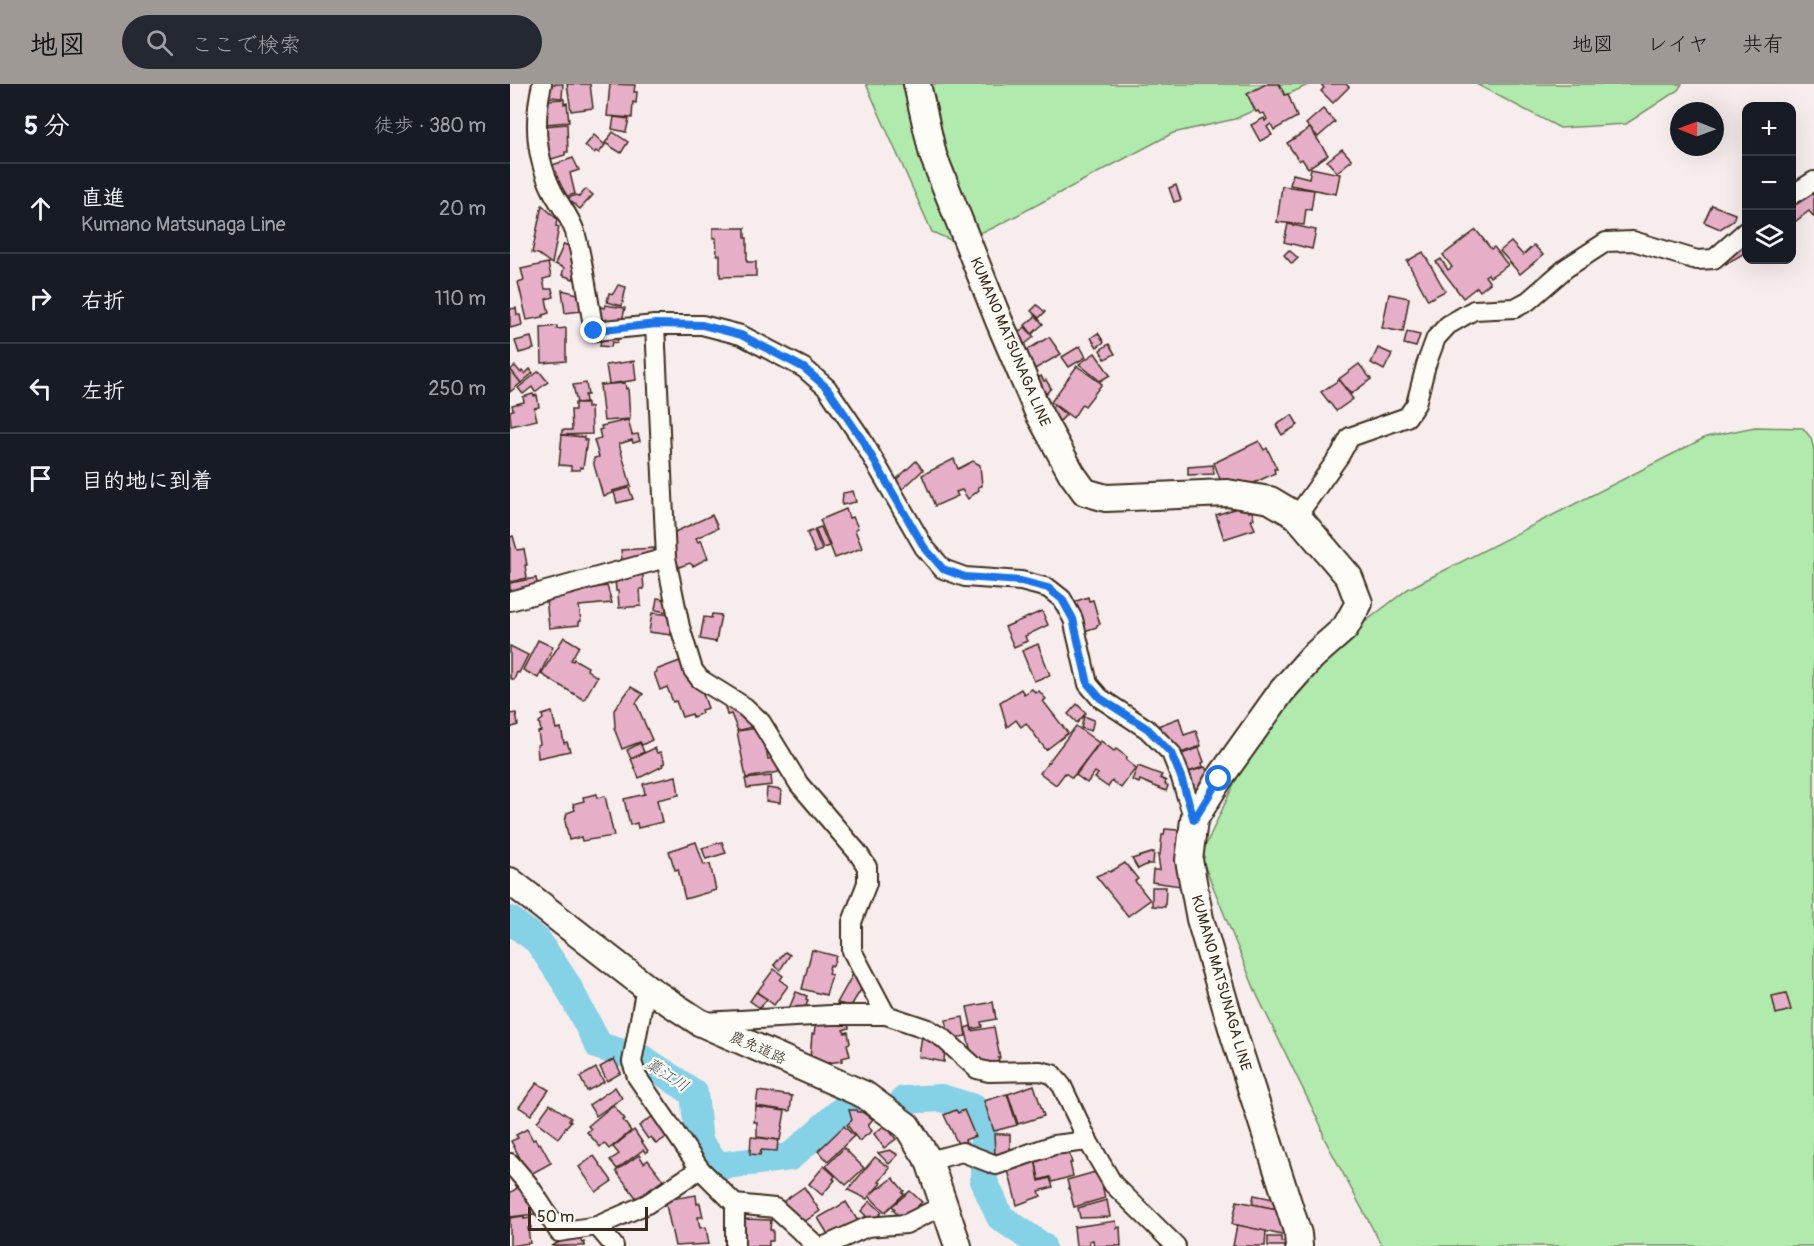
<!DOCTYPE html>
<html lang="ja">
<head>
<meta charset="utf-8">
<style>
  :root { --surface:#171b24; --page:#242831; --text:#f1f3f6; --muted:#9ea1a6; --line:#363941; --accent:#9f9995 }
  body { margin:0; font-family:Pangolin,"Klee One",sans-serif; background:var(--page); color:var(--text) }
  .controls { position:absolute; right:18px; top:18px; display:grid; overflow:hidden; border-radius:12px; box-shadow:0 6px 24px #0002 }
  .controls button { width:54px; height:54px; display:grid; place-items:center; padding:0; border:0; border-bottom:2px solid var(--line); background:var(--surface); color:var(--text); font:30px sans-serif }
  .compass { position:absolute; left:1160px; top:18px; width:54px; height:54px; border-radius:50%; background:var(--surface); box-shadow:0 6px 24px #0002; rotate:271deg }
  .scale { position:absolute; left:18px; bottom:15px; width:120px; box-sizing:border-box; padding-left:6px; border:3px solid #3b2a1e; border-top:0; font-size:16px; line-height:21px; white-space:nowrap; color:#3b2a1e; -webkit-text-stroke:4px #fdfcf7; paint-order:stroke }
  .stop { position:absolute; width:18px; height:18px; margin:-14px; border:4px solid #1a73e8; border-radius:50%; background:#fff }
  .stop.end { background:#1a73e8; border-color:#fff; box-shadow:0 2px 6px #0008 }
  .list { margin:0; padding:0; list-style:none }
  h2 { display:flex; justify-content:space-between; align-items:center; height:78px; margin:0; padding:0 24px; font-size:26px }
  h2 small { font-size:20px; font-weight:400; color:var(--muted) }
  .list li { display:grid; grid-template-columns:39px 1fr auto; gap:18px; align-items:center; box-sizing:border-box; height:90px; padding:0 24px; border-top:2px solid var(--line) }
  .list b { display:block; font-size:22px; white-space:nowrap }
  .list p { margin:0; font-size:20px; white-space:nowrap; color:var(--muted) }
  .list em { font-size:20px; font-style:normal; color:var(--muted) }
  .icon { flex:none; width:33px; height:33px; fill:none; stroke:currentColor; stroke-width:2; stroke-linecap:round; stroke-linejoin:round }
  .map { position:relative; flex:none; width:1304px; height:1162px; overflow:hidden }
  header { display:flex; align-items:center; gap:36px; box-sizing:border-box; height:84px; padding:0 30px; background:var(--accent); color:#111 }
  header strong { font-size:28px }
  nav { display:flex; gap:33px; margin-inline-start:auto; font-size:21px }
  .search { width:420px; height:54px; background:var(--page); display:flex; align-items:center; gap:15px; box-sizing:border-box; padding:0 21px; border-radius:33px; color:var(--muted); font-size:22px }
  main { display:flex }
  aside { flex:1; background:var(--surface) }
  .map>svg:first-child { display:block }
  .green { fill:#b1eaad; stroke:#768a66; stroke-width:1.5 }
  .lines { fill:none; stroke-linecap:round; stroke-linejoin:round }
  .river { stroke:#85d1e5; stroke-width:28 }
  .building { fill:#e6afc7; stroke:#3b2a1e; stroke-width:1.5 }
  .street-casing { stroke:#3b2a1e; stroke-width:22 }
  .secondary-casing { stroke:#3b2a1e; stroke-width:30 }
  .street { stroke:#fdfcf7; stroke-width:18 }
  .secondary { stroke:#fdfcf7; stroke-width:26 }
  .route { stroke:#1a73e8; stroke-width:8 }
  .labels { text-anchor:middle; dominant-baseline:central; stroke-width:4.5; stroke-linejoin:round; paint-order:stroke }
  .street-label { font-size:15px; fill:#3b2a1e; stroke:#fdfcf7 }
  .water-label { font-size:16px; font-style:italic; fill:#515c5a; stroke:#fdfcf7 }
</style>
</head>
<body>
<header>
<strong>地図</strong>
<div class="search"><svg class="icon" aria-label="search" viewBox="0 0 24 24"><circle cx="10" cy="10" r="6"/><path d="M15 15l6 6"/></svg>ここで検索</div>
<nav><a>地図</a><a>レイヤ</a><a>共有</a></nav>
</header>
<main>
<aside>
<h2>5 分<small>徒歩 · 380 m</small></h2>
<ul class="list">
<li><svg class="icon" aria-label="ahead" viewBox="0 0 24 24"><path d="M12 20V5M6 11l6-6 6 6"/></svg><div><b>直進</b><p>Kumano Matsunaga Line</p></div><em>20 m</em></li>
<li><svg class="icon" aria-label="right" viewBox="0 0 24 24"><path d="M7 20v-9h11M14 6l5 5-5 5"/></svg><div><b>右折</b></div><em>110 m</em></li>
<li><svg class="icon" aria-label="left" viewBox="0 0 24 24"><path d="M17 20v-9H6M10 6l-5 5 5 5"/></svg><div><b>左折</b></div><em>250 m</em></li>
<li><svg class="icon" aria-label="arrive" viewBox="0 0 24 24"><path d="M6 21V4h12l-3 4 3 4H6"/></svg><div><b>目的地に到着</b></div></li>
</ul>
</aside>
<div class="map">
<svg width="1304" height="1162" viewBox="0 0 1304 1162">
  <rect width="100%" height="100%" fill="#f8eded"/>
  <filter id="ink" filterUnits="userSpaceOnUse"><feTurbulence type="fractalNoise" baseFrequency=".0167" numOctaves="2"/><feDisplacementMap in="SourceGraphic" scale="12" xChannelSelector="R" yChannelSelector="G"/><feConvolveMatrix kernelMatrix="1 2 1 2 8 2 1 2 1" color-interpolation-filters="sRGB"/></filter>
  <g filter="url(#ink)">
    <!-- green -->
    <g class="green">
      <polygon points="356,0 800,0 725,35 663,49 483,144 445,158 422,148"/>
      <polygon points="966,0 1172,0 1168,6 1116,40 1050,44"/>
      <polygon points="1245,343 1293,344 1301,354 1304,366 1304,1162 872,1162 814,1054 811,1042 747,911 693,778 694,765 740,665 843,547 898,505 1196,353"/>
    </g>
    <g class="lines">
      <!-- river -->
      <g class="river">
        <polyline points="0,836 28,857 56,899 89,962 133,975 184,1009 189,1058 208,1082 280,1073 340,1019"/>
        <polyline points="394,1016 431,1014 464,1024 474,1043 474,1097 490,1133 532,1162"/>
      </g>
    </g>
    <!-- building -->
    <g class="building">
      <polygon points="39,0 53,0 52,14 39,13"/>
      <polygon points="57,0 80,0 83,24 61,27"/>
      <polygon points="100,0 125,1 124,8 127,8 126,19 123,18 122,34 97,32"/>
      <polygon points="756,0 769,0 775,11 778,10 787,33 764,46 761,40 757,43 762,51 750,57 741,41 754,34 755,37 757,35 754,29 750,30 748,27 746,28 737,10"/>
      <polygon points="836,0 839,3 823,19 811,7 814,4 811,0"/>
      <polygon points="54,15 54,20 57,19 59,38 36,40 35,16"/>
      <polygon points="813,25 825,38 808,53 796,40"/>
      <polygon points="104,33 119,35 116,48 102,45"/>
      <polygon points="57,40 58,68 55,68 55,71 35,77 33,42"/>
      <polygon points="800,44 818,71 798,84 792,75 789,77 777,59"/>
      <polygon points="103,48 118,58 111,69 95,59"/>
      <polygon points="84,51 95,61 89,69 86,67 84,69 75,62"/>
      <polygon points="832,65 842,76 827,88 817,77"/>
      <polygon points="63,74 69,86 60,89 65,110 42,116 34,84"/>
      <polygon points="801,84 830,90 826,110 780,101 783,90 799,94"/>
      <polygon points="666,101 671,116 664,118 659,104"/>
      <polygon points="772,102 804,106 801,126 796,125 794,141 767,138"/>
      <polygon points="1304,104 1304,133 1299,127 1282,140 1282,115"/>
      <polygon points="76,105 83,111 70,125 57,114 67,111 69,113"/>
      <polygon points="32,121 47,135 46,142 49,143 42,180 28,170 22,169"/>
      <polygon points="1202,121 1225,130 1223,137 1210,145 1194,138"/>
      <polygon points="778,140 806,146 802,165 774,158"/>
      <polygon points="203,144 235,144 235,154 237,154 237,178 246,178 246,192 210,193 210,171 207,171 206,154 203,154"/>
      <polygon points="966,146 981,165 984,163 998,181 980,193 978,190 975,192 980,199 970,207 967,203 953,214 926,178 931,175 938,186 942,183 933,171"/>
      <polygon points="1001,158 1013,171 1024,161 1033,171 1010,190 990,167"/>
      <polygon points="54,160 65,165 61,175 70,179 63,195 52,191 54,184 45,180"/>
      <polygon points="1232,160 1236,168 1216,180 1211,173"/>
      <polygon points="779,166 788,174 782,180 774,171"/>
      <polygon points="913,168 935,207 918,216 897,177"/>
      <polygon points="38,179 41,193 33,195 35,205 42,205 44,213 36,215 39,229 33,231 33,233 17,236 8,198 14,196 11,185"/>
      <polygon points="108,201 116,203 112,222 97,218 99,209 103,210"/>
      <polygon points="52,206 68,210 71,227 55,229"/>
      <polygon points="879,210 899,214 893,248 872,244"/>
      <polygon points="95,221 115,224 107,259 102,258 101,263 90,262 91,257 85,256 88,222 94,224"/>
      <polygon points="527,221 535,228 529,234 521,227"/>
      <polygon points="6,224 7,231 10,231 12,241 0,244 0,225"/>
      <polygon points="526,232 533,240 522,250 515,241"/>
      <polygon points="47,242 47,245 56,244 56,277 32,279 31,244"/>
      <polygon points="515,243 524,253 511,263 504,253"/>
      <polygon points="897,248 910,251 906,263 894,260"/>
      <polygon points="588,249 594,258 587,263 581,254"/>
      <polygon points="21,253 24,265 9,269 5,257"/>
      <polygon points="539,253 551,270 525,285 515,267"/>
      <polygon points="599,260 605,270 595,275 590,266"/>
      <polygon points="570,262 576,273 559,283 552,273"/>
      <polygon points="868,264 882,270 874,286 861,279"/>
      <polygon points="585,269 600,291 590,297 569,280"/>
      <polygon points="124,277 126,296 99,300 96,281"/>
      <polygon points="849,280 861,295 841,310 829,295"/>
      <polygon points="5,282 11,289 12,287 15,290 20,285 23,289 11,299 0,286"/>
      <polygon points="567,282 592,300 575,322 572,320 563,334 541,318"/>
      <polygon points="0,285 11,299 0,308"/>
      <polygon points="29,287 38,298 25,308 22,303 13,310 8,304"/>
      <polygon points="531,292 534,297 536,296 541,304 532,315 521,298"/>
      <polygon points="829,296 843,315 826,327 811,308"/>
      <polygon points="76,299 78,311 75,311 76,318 67,319 63,301"/>
      <polygon points="115,299 116,305 118,304 120,335 94,337 90,301"/>
      <polygon points="23,310 24,312 27,311 29,323 24,324 27,336 1,342 0,327 3,326 2,321 14,318 13,313"/>
      <polygon points="65,319 77,319 77,324 81,323 82,350 52,351 52,346 62,346 61,326 65,326"/>
      <polygon points="544,321 556,331 550,337 539,328"/>
      <polygon points="782,331 788,341 772,351 766,341"/>
      <polygon points="118,336 122,351 128,350 130,357 123,359 122,356 109,360 121,402 102,407 103,409 93,412 84,381 84,374 89,373 84,356 91,354 89,346 92,345 91,342"/>
      <polygon points="52,351 74,353 74,356 77,356 73,384 70,383 70,386 61,386 61,382 49,381"/>
      <polygon points="749,357 754,366 757,364 767,385 764,385 765,389 725,408 714,406 704,379"/>
      <polygon points="444,375 448,385 463,377 470,381 472,402 468,403 469,406 458,415 452,406 446,408 448,412 425,422 412,391"/>
      <polygon points="406,377 413,386 382,415 374,407"/>
      <polygon points="703,381 704,390 678,391 678,383"/>
      <polygon points="119,404 123,415 107,419 104,408"/>
      <polygon points="343,407 346,418 332,421 333,409"/>
      <polygon points="736,421 739,428 742,427 744,435 741,436 745,445 714,455 706,431"/>
      <polygon points="336,425 339,434 343,433 348,444 345,446 352,464 325,474 310,436"/>
      <polygon points="202,431 208,444 186,454 188,458 191,456 198,474 183,482 180,479 169,483 155,457 156,452"/>
      <polygon points="311,443 319,462 313,464 305,445"/>
      <polygon points="304,446 312,466 305,469 297,449"/>
      <polygon points="3,452 7,466 14,465 17,481 15,481 17,494 0,498 0,453"/>
      <polygon points="144,464 145,471 132,481 134,505 130,505 131,522 109,524 108,507 106,507 104,481 110,480 110,477 112,476 111,466"/>
      <polygon points="26,494 28,504 0,510 0,499"/>
      <polygon points="97,502 102,519 69,522 71,537 69,538 69,541 39,544 36,513 64,510 64,507"/>
      <polygon points="578,513 579,517 583,516 590,540 587,541 587,543 571,548 558,520"/>
      <polygon points="147,514 160,516 158,528 145,526"/>
      <polygon points="532,527 538,541 515,552 517,557 504,563 495,543"/>
      <polygon points="142,529 164,531 170,545 161,548 162,551 139,548"/>
      <polygon points="202,530 211,531 206,558 190,555 194,533 201,534"/>
      <polygon points="54,553 69,562 61,576 63,577 64,575 78,583 77,586 87,593 74,616 31,590"/>
      <polygon points="28,556 43,563 28,594 13,586"/>
      <polygon points="528,560 540,591 524,597 512,567"/>
      <polygon points="0,562 18,571 9,589 7,588 4,596 0,594"/>
      <polygon points="175,575 188,596 198,624 191,626 192,629 183,633 182,630 172,633 166,617 163,618 157,603 150,606 144,589 147,588 146,586"/>
      <polygon points="121,603 133,610 126,619 142,656 132,661 130,658 112,665 104,644 105,643 104,626"/>
      <polygon points="511,605 514,610 522,605 526,609 529,607 536,615 533,617 558,649 536,666 516,639 511,643 506,636 497,643 490,618"/>
      <polygon points="214,619 247,641 228,647 221,630 217,631"/>
      <polygon points="567,620 576,629 567,639 558,630"/>
      <polygon points="42,628 46,645 51,644 54,659 57,658 60,667 28,674 27,661 30,660 28,648 31,647 29,638 33,635 32,631"/>
      <polygon points="6,629 8,641 0,644 0,630"/>
      <polygon points="574,632 584,636 581,647 571,644"/>
      <polygon points="669,634 674,651 686,647 691,662 659,673 645,643"/>
      <polygon points="566,642 589,659 562,694 555,689 546,701 530,689"/>
      <polygon points="248,644 253,648 258,675 266,674 269,688 236,694 227,647"/>
      <polygon points="591,657 604,667 606,665 617,673 616,676 626,684 611,704 602,697 598,703 585,694 588,690 585,688 577,699 566,691"/>
      <polygon points="130,659 134,668 121,675 117,666"/>
      <polygon points="145,664 147,669 150,668 155,679 152,680 153,682 129,694 121,675"/>
      <polygon points="689,664 694,678 692,679 693,683 666,692 660,674"/>
      <polygon points="628,682 652,691 650,694 656,697 655,700 658,702 656,707 630,696 629,699 622,696"/>
      <polygon points="695,683 700,694 693,696 694,699 682,722 667,692"/>
      <polygon points="166,692 169,711 147,716 152,738 128,744 127,739 120,741 114,715 135,710 133,700"/>
      <polygon points="261,692 262,701 237,704 235,695"/>
      <polygon points="257,704 271,706 270,719 256,717"/>
      <polygon points="87,710 87,714 95,712 104,752 72,757 71,753 59,756 55,737 57,729 65,726 63,720 74,717 73,713"/>
      <polygon points="655,745 668,746 668,752 673,752 671,802 642,798 643,786 650,786 648,771 650,771 652,751 654,751"/>
      <polygon points="186,758 194,781 200,780 206,806 175,815 168,785 165,786 159,767"/>
      <polygon points="212,758 216,769 196,775 192,764"/>
      <polygon points="644,768 643,780 638,780 628,785 622,775"/>
      <polygon points="615,779 628,795 625,797 640,816 618,832 586,792 598,787 600,788"/>
      <polygon points="642,803 656,803 655,823 642,822"/>
      <polygon points="302,866 326,872 323,882 320,881 318,890 322,891 316,911 292,905"/>
      <polygon points="275,868 280,871 270,886 264,881"/>
      <polygon points="347,883 352,904 341,922 327,919"/>
      <polygon points="264,885 273,892 270,896 278,902 264,921 247,908"/>
      <polygon points="246,908 257,915 250,924 240,917"/>
      <polygon points="286,908 297,912 296,915 298,916 293,932 278,927"/>
      <polygon points="1276,909 1281,926 1266,930 1262,912"/>
      <polygon points="483,918 486,935 471,938 472,943 462,945 457,923"/>
      <polygon points="336,932 339,944 333,946 335,949 338,948 340,959 337,960 340,972 332,974 332,977 309,980 308,976 300,975 302,950 304,950 306,938"/>
      <polygon points="453,933 456,952 439,955 436,936"/>
      <polygon points="461,942 462,947 484,943 490,974 488,974 491,984 464,980 455,944"/>
      <polygon points="412,951 435,962 434,978 409,973"/>
      <polygon points="104,975 111,989 97,997 90,983"/>
      <polygon points="86,984 94,998 77,1007 70,993"/>
      <polygon points="27,999 39,1006 21,1031 9,1023"/>
      <polygon points="524,1001 534,1032 508,1040 498,1010"/>
      <polygon points="105,1003 112,1014 86,1032 79,1021"/>
      <polygon points="248,1007 282,1012 280,1027 246,1022"/>
      <polygon points="497,1010 507,1041 484,1047 474,1017"/>
      <polygon points="40,1020 61,1034 59,1036 61,1037 48,1054 27,1038"/>
      <polygon points="103,1021 115,1035 113,1036 121,1047 99,1065 94,1059 90,1063 77,1048 81,1045 78,1042"/>
      <polygon points="246,1023 275,1027 270,1056 247,1053 247,1038 244,1038"/>
      <polygon points="339,1026 347,1026 348,1028 352,1028 363,1035 358,1041 362,1047 349,1057 337,1041 342,1036"/>
      <polygon points="446,1026 448,1029 454,1026 465,1052 455,1056 456,1059 449,1062 434,1031"/>
      <polygon points="143,1032 158,1052 146,1060 141,1053 138,1055 129,1042"/>
      <polygon points="375,1041 386,1055 374,1064 364,1050"/>
      <polygon points="334,1042 344,1052 318,1077 308,1067"/>
      <polygon points="17,1045 23,1056 25,1055 28,1060 30,1059 41,1079 19,1091 1,1057 8,1054 6,1051"/>
      <polygon points="124,1046 138,1067 136,1069 133,1066 107,1085 100,1076 109,1070 103,1063"/>
      <polygon points="484,1050 500,1050 500,1070 485,1070"/>
      <polygon points="241,1053 268,1056 267,1067 251,1066 250,1071 240,1070"/>
      <polygon points="334,1064 354,1084 336,1101 316,1082"/>
      <polygon points="556,1064 559,1068 562,1079 560,1079 563,1092 542,1098 540,1093 529,1096 525,1073"/>
      <polygon points="380,1066 388,1071 379,1080 368,1069"/>
      <polygon points="129,1071 134,1079 138,1076 153,1096 127,1115 106,1087"/>
      <polygon points="84,1072 102,1097 86,1108 69,1083"/>
      <polygon points="365,1073 380,1084 369,1098 371,1099 357,1115 338,1106"/>
      <polygon points="525,1075 529,1097 540,1094 543,1103 529,1107 531,1112 507,1121 497,1082"/>
      <polygon points="314,1082 325,1092 323,1095 325,1096 312,1111 299,1100"/>
      <polygon points="589,1087 595,1114 564,1123 557,1096"/>
      <polygon points="383,1094 394,1107 392,1109 394,1110 375,1128 359,1112 369,1103 370,1104"/>
      <polygon points="10,1102 23,1111 25,1130 0,1133 0,1109"/>
      <polygon points="294,1103 310,1127 291,1140 271,1119"/>
      <polygon points="400,1107 412,1118 393,1136 383,1126 385,1125 382,1122"/>
      <polygon points="186,1111 187,1120 190,1119 193,1133 188,1133 190,1144 196,1143 199,1160 165,1162 155,1116"/>
      <polygon points="744,1111 773,1117 771,1126 742,1120"/>
      <polygon points="597,1116 600,1133 570,1134 568,1124"/>
      <polygon points="360,1117 372,1128 362,1138 351,1127"/>
      <polygon points="727,1117 771,1126 776,1131 772,1151 722,1140"/>
      <polygon points="336,1118 348,1137 319,1152 308,1134"/>
      <polygon points="14,1132 14,1135 20,1134 21,1144 18,1144 20,1159 0,1162 0,1134"/>
      <polygon points="232,1135 261,1136 260,1146 263,1146 263,1157 259,1157 259,1162 229,1162"/>
      <polygon points="606,1137 607,1144 610,1143 611,1162 584,1162 583,1156 579,1157 580,1162 566,1162 564,1143"/>
      <polygon points="727,1141 756,1147 755,1162 723,1162"/>
      <polygon points="68,1150 72,1159 74,1158 75,1162 41,1162"/>
      <polygon points="758,1153 771,1153 771,1158 778,1158 778,1162 758,1162"/>
    </g>
    <g class="lines">
      <defs>
        <g id="street">
          <path d="M 32,0 C 23,38 25,73 43,108 C 50,121 60,133 65,148 C 74,180 78,215 84,247 L 145,241 L 192,241 L 231,251 L 294,284 L 317,304 L 351,354 L 414,463 L 433,485 L 455,493 L 511,497 L 538,504 L 552,515 L 563,535 L 578,600 L 590,614 L 637,645 L 661,669 L 671,694 L 684,736"/>
          <polyline points="1282,111 1304,97"/>
          <polyline points="145,241 156,474 170,543 183,586 190,595 235,623 251,638 289,700 348,769 357,783 357,799 342,838 342,867 376,931"/>
          <polyline points="787,432 830,371 840,353 897,333 906,320 916,281 926,254 938,241 964,226 1005,224 1018,217 1056,184 1096,158 1123,157 1187,176 1204,175 1236,147"/>
          <polyline points="0,517 156,474"/>
          <polyline points="136,903 122,978 127,993 190,1085 225,1120 265,1124 307,1162"/>
          <polyline points="194,938 321,931 376,931 418,945 433,954 467,985 479,988 530,987 542,990 552,1002 578,1057 603,1100 666,1162"/>
          <polyline points="419,1077 452,1068 486,1081 544,1061 578,1057"/>
          <polyline points="0,1079 18,1100 49,1148 87,1142 104,1162"/>
          <polyline points="225,1120 225,1162"/>
          <polyline points="87,1142 137,1120 190,1085"/>
          <polyline points="315,1162 357,1143 396,1140 434,1121"/>
        </g>
        <g id="secondary">
          <polyline points="407,0 423,71 489,237 528,328 562,390 575,408 596,414 717,409 760,416 787,432 839,493 849,519 835,544 802,573 771,608 709,695 684,736 679,776 690,835 725,954 788,1150 789,1162"/>
          <polyline points="0,797 136,903 189,938 355,1011 397,1042 419,1077 448,1162"/>
        </g>
      </defs>
      <!-- street casing -->
      <use href="#street" class="street-casing"/>
      <!-- secondary casing -->
      <use href="#secondary" class="secondary-casing"/>
      <!-- street -->
      <use href="#street" class="street"/>
      <!-- secondary -->
      <use href="#secondary" class="secondary"/>
    </g>
  </g>
  <g class="lines" filter="url(#ink)">
    <!-- route -->
    <polyline class="route" points="84,247 146,240 192,241 231,251 294,284 317,304 351,354 414,463 433,485 455,493 511,497 538,504 552,515 563,535 578,600 590,614 638,645 661,669 671,693 684,736 709,695"/>
  </g>
  <g class="labels">
    <!-- street labels -->
    <g class="street-label">
      <text transform="translate(500 258) rotate(67)">KUMANO MATSUNAGA LINE</text>
      <text transform="translate(711 899) rotate(74)">KUMANO MATSUNAGA LINE</text>
      <text transform="translate(248 964) rotate(24)">農免道路</text>
    </g>
    <!-- water labels -->
    <g class="water-label">
      <text transform="translate(157 991) rotate(33)">藁江川</text>
    </g>
  </g>
</svg>
<div class="controls">
<button>+</button>
<button>−</button>
<button><svg class="icon" aria-label="layers" viewBox="0 0 24 24"><path d="M12 4l9 5-9 5-9-5zM3 14l9 5 9-5"/></svg></button>
</div>
<svg class="compass" viewBox="-18 -18 36 36"><path d="M0-13l5 13h-10z" fill="#e53935"/><path d="M0 13l5-13h-10z" fill="#9ea1a6"/></svg>
<div class="scale">50 m</div>
<div class="stop" style="left:709px;top:695px"></div>
<div class="stop end" style="left:84px;top:247px"></div>
</div>
</main>
</body>
</html>
